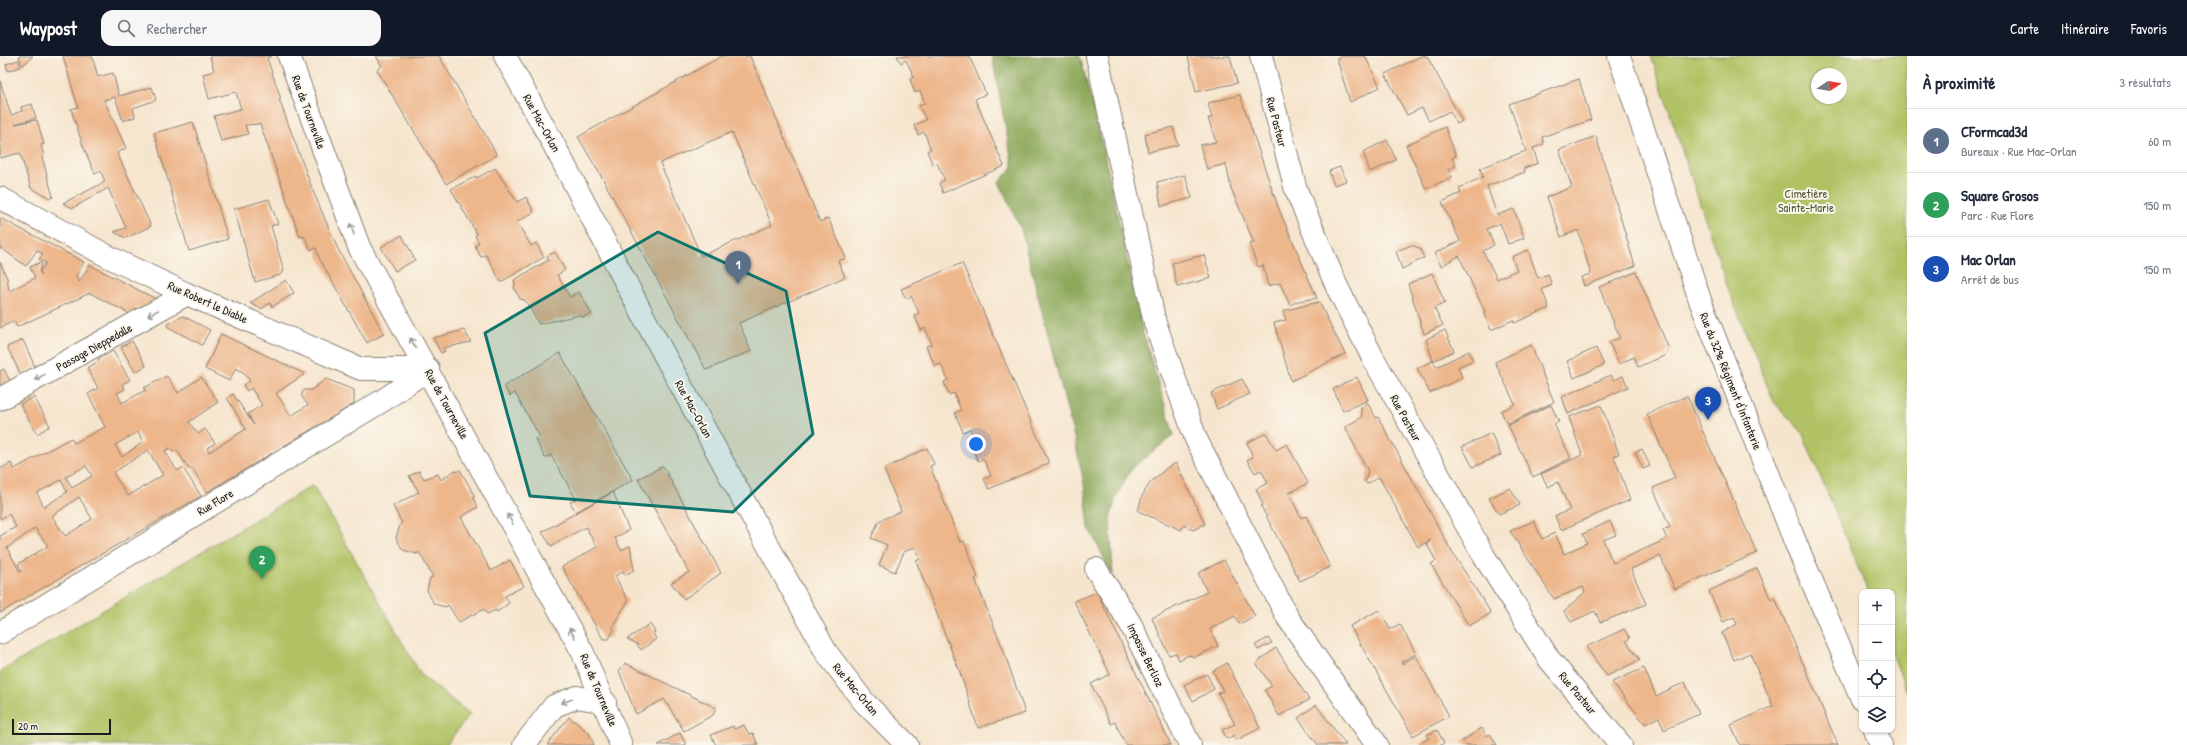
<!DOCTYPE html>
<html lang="fr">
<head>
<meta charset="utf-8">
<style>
  :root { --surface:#fff; --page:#f6f6f7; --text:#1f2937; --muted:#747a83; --line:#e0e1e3; --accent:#111827 }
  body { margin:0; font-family:"Patrick Hand",sans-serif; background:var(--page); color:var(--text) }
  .controls { position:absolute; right:12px; bottom:12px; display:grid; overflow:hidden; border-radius:8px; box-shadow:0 1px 3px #0004 }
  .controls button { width:36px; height:36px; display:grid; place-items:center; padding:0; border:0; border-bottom:1px solid var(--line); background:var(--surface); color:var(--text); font:20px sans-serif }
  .compass { position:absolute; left:1811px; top:12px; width:36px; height:36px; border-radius:50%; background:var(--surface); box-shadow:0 1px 3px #0004; rotate:78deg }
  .scale { position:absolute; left:12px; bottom:10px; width:99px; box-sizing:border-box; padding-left:4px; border:2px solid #1c1c1c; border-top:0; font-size:11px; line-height:14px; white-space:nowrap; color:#1c1c1c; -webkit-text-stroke:3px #fbf7ec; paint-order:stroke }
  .you { position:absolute; left:976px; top:388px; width:14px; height:14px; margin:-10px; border:3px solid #fff; border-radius:50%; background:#1a73e8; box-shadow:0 0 0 6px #1a73e833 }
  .badge { display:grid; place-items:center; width:26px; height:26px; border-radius:50%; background:var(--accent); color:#fff; font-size:13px; font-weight:700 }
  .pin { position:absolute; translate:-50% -33px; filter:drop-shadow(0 1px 2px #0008) }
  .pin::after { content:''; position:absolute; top:21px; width:14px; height:12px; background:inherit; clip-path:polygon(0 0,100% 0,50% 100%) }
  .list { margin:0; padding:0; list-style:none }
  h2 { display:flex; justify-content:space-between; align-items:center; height:52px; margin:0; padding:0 16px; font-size:17px }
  h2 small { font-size:13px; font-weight:400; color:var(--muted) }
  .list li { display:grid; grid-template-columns:26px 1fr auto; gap:12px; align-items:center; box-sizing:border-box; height:64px; padding:0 16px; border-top:1px solid var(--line) }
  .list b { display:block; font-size:15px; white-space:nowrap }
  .list p { margin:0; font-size:13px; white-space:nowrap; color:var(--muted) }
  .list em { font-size:13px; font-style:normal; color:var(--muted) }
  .icon { flex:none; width:22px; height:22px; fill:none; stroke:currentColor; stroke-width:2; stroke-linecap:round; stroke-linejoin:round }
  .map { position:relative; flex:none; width:1907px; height:689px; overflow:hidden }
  header { display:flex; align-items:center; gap:24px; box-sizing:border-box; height:56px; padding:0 20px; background:var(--accent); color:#fff }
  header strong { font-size:19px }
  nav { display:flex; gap:22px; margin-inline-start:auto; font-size:14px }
  .search { width:280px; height:36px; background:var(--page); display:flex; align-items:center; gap:10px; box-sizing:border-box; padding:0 14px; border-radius:12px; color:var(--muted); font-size:15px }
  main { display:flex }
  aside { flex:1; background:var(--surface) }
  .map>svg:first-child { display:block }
  .green { fill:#b1c265; stroke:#666f40; fill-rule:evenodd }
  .forest { fill:#8ca85a; stroke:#54623b }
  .building { fill:#edb68b; fill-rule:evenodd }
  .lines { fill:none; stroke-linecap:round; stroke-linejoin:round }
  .minor-casing { stroke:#898075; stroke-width:24 }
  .minor { stroke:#fff; stroke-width:22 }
  .oneway { stroke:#999 }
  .marked { fill:#0f766e; fill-opacity:0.2; stroke:#0f766e; stroke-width:3; stroke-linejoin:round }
  .labels { text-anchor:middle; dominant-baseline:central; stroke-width:4; stroke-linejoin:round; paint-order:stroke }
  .street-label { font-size:12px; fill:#1c1c1c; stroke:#fbf7ec }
  .park-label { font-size:12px; fill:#505636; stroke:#fbf7ec }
</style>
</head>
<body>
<header>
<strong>Waypost</strong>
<div class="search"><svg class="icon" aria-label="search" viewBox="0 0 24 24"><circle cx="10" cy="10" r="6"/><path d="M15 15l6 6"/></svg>Rechercher</div>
<nav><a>Carte</a><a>Itinéraire</a><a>Favoris</a></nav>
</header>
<main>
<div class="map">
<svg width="1907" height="689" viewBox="0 0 1907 689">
  <rect width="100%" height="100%" fill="#fbf7ec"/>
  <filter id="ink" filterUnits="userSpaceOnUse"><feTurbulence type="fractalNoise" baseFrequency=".025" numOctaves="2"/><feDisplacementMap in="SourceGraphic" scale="8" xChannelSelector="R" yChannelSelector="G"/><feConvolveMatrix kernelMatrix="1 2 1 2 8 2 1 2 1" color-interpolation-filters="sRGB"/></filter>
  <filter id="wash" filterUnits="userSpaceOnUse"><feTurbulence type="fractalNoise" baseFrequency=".012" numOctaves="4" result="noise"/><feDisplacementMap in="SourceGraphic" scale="16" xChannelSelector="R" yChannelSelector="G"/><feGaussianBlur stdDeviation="0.9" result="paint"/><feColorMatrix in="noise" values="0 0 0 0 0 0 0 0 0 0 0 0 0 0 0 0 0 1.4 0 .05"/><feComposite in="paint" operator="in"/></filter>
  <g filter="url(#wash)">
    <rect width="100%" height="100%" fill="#f6e5ce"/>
    <!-- green -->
    <g class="green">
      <path d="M 1651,0 L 1907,0 L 1907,636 L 1892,597 L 1892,536 L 1868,536 L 1802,376 L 1774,346 L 1729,235 ZM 1817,18 L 1841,18 L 1841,42 L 1817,42 Z"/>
      <polygon points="313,429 421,619 470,658 446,689 0,689 0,616"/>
    </g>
    <!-- forest -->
    <polygon class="forest" points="992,0 1080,0 1101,83 1143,277 1174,379 1132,412 1117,439 1110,462 1113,520 1089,472 1084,427 1074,381 1021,173 999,126 1013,111"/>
    <g id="blocks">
      <!-- building -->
      <g class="building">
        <polygon points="19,0 33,0 22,10"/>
        <polygon points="63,0 92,0 98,21 113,17 119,40 152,31 156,44 133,52 135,61 123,65 115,41 104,44 126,92 117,97 151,170 126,182 114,176 126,172 108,132 73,152 63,147 105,126 101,115 95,118 83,90 71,53 78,51"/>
        <polygon points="210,0 272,0 267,2 281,43 279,43 313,135 337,191 384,278 367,287 319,202 316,192 311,194 304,180 300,181 260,68 245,69 248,78 221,85 214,60 241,53 236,36 209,43 203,18 214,15"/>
        <polygon points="376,0 439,0 497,99 446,128 377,14 382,10"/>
        <path d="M 722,0 L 750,0 L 820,166 L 828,162 L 846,202 L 838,205 L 845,221 L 739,267 L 751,295 L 706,314 L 604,125 L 578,81 ZM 732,76 L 772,169 L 701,200 L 660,107 Z"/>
        <polygon points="897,0 969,0 986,38 975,43 1004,110 943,137 939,127 945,124 937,107 933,109 927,95 931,93 924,76 918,79 914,69 926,64 919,50 925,47 920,35 915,37 910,23 914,21 906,4 901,7"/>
        <polygon points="1188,0 1230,0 1237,27 1196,36"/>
        <polygon points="1342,0 1365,0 1380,31 1350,46 1337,3"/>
        <polygon points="1421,0 1427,0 1462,65 1457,68 1450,55 1429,65 1422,52 1407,59 1385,18"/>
        <polygon points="18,4 20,11 8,15 6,8"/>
        <polygon points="1579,23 1591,64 1542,81 1544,88 1533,92 1538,107 1524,112 1525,116 1487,130 1497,159 1514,153 1524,182 1508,188 1500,167 1487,173 1494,189 1483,195 1497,223 1517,214 1512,201 1528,194 1538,222 1548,218 1552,229 1542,233 1549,252 1514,267 1513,264 1491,274 1483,256 1485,256 1459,200 1441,210 1435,197 1460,185 1442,146 1461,137 1459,132 1483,121 1480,112 1526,95 1509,48"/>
        <polygon points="0,25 11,59 22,55 21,51 32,48 36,62 15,68 37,64 44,88 41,89 44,100 42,101 53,141 50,142 31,132 20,97 0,102"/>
        <polygon points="1240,39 1278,151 1317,242 1298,245 1290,249 1280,227 1268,230 1263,209 1258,211 1249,188 1254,187 1231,132 1226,108 1207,113 1200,89 1216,86 1208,62 1212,62 1208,47"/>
        <polygon points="193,66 228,183 189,195 154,77"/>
        <polygon points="1173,71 1178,89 1148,96 1145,78"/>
        <polygon points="1445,71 1456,100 1452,102 1456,110 1448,113 1452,121 1426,133 1406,89"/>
        <polygon points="1596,80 1635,210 1584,230 1581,221 1591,218 1578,174 1561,181 1547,141 1572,131 1559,94"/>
        <polygon points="1387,84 1396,104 1370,116 1363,96"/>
        <polygon points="1340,111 1346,125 1334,129 1329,115"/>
        <polygon points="495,112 517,146 526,141 534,156 517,166 531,190 536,187 544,201 501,226 486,199 481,201 475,190 479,187 475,180 477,178 451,133 476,120 477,122"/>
        <polygon points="1185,119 1192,142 1161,150 1157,126"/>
        <polygon points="269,143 278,168 271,170 284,215 280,219 255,226 234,153"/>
        <polygon points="0,162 84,206 76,220 79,226 90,209 156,243 142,254 136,252 132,259 90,237 17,271 14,265 0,272 0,206 7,222 9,235 35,222 30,211 41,206 42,209 39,215 42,219 40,216 46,207 39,203 43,198 37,194 26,210 1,192 0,194"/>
        <polygon points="402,179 415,204 395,215 381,191"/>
        <polygon points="1412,189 1420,193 1424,202 1402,213 1396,195"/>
        <polygon points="555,196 565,214 557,219 570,241 579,236 592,258 582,261 580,259 539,268 525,244 520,243 514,232 515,227 514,224 549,204 546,201"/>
        <polygon points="1204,199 1211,222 1177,231 1172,207"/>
        <polygon points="962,207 1049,407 989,433 984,423 991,420 983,402 978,405 972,392 977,390 970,373 963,376 955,357 961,354 954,337 949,339 944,326 948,324 941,308 935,310 926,290 932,288 925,272 921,274 914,259 919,257 911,240 906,243 901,233"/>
        <polygon points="1636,216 1669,293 1664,300 1638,311 1634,301 1619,308 1609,286 1620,282 1599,231"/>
        <polygon points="1432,217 1445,247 1434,252 1443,269 1424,278 1408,228"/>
        <polygon points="286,224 294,237 272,251 270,247 261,253 250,247"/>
        <polygon points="1319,246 1345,298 1291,325 1274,267 1286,264 1283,255"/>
        <polygon points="183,260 210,274 202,289 168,271 167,268"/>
        <polygon points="464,274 471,286 443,292 445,295 441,297 433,282"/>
        <polygon points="1445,274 1454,295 1433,305 1426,283"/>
        <path d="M 221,278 L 305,318 L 276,337 L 291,360 L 308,349 L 302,341 L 302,337 L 304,334 L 311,334 L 326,323 L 354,334 L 354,348 L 207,436 L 193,413 L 188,412 L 177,394 L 173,396 L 170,392 L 165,395 L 177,415 L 182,412 L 185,415 L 201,440 L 0,557 L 0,480 L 16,471 L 9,458 L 0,463 L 0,413 L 11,407 L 14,413 L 71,382 L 74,387 L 105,371 L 88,338 L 98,332 L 87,312 L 99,305 L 98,303 L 113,295 L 130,324 L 122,328 L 125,333 L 117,337 L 122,347 L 146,334 L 144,332 L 167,320 L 178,337 L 201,321 L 218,346 L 189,366 L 198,378 L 205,373 L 215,387 L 207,392 L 209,396 L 246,373 L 227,342 L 233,338 L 254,369 L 248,358 L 262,349 L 251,332 L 247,335 L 243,329 L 250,325 L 243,316 L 236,312 L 229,325 L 205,313 ZM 138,376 L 143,386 L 122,401 L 115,389 ZM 148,394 L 163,419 L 128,440 L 113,417 ZM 86,410 L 92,420 L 72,432 L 66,421 ZM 61,424 L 67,436 L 44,451 L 37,437 ZM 79,441 L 92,463 L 65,480 L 52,460 ZM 35,472 L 48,490 L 18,508 L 22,515 L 20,516 L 7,492 Z"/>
        <polygon points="23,284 35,311 21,319 7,291"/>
        <polygon points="132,285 146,310 135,316 121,291"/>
        <polygon points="1531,289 1554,346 1507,368 1501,355 1515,348 1495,306"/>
        <polygon points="1596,292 1604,309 1574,322 1567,305"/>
        <polygon points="1469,295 1473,304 1458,311 1462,322 1430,337 1417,312 1433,305 1436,311"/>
        <polygon points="560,297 633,424 576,456 570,446 576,443 551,399 545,402 535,383 540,381 515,337 510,340 504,330"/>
        <polygon points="4,313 10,325 0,331 0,315"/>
        <polygon points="1611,319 1614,324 1623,320 1628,331 1568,358 1562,341"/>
        <polygon points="1357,321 1368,344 1343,355 1333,333"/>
        <polygon points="1242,323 1250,338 1217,353 1211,337"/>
        <polygon points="1687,340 1757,497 1675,533 1660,500 1631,513 1646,548 1607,564 1600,566 1595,555 1571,566 1564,555 1585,536 1583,531 1554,543 1510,475 1534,465 1542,483 1555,477 1564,498 1587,487 1583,478 1610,465 1616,479 1603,484 1613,507 1667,483 1663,474 1670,471 1653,432 1675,422 1647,358"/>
        <polygon points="34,341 50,370 37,378 20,348"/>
        <polygon points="1367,346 1376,362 1378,361 1452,496 1491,557 1469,570 1431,508 1436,505 1427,488 1431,484 1418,491 1379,421 1367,428 1365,426 1368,415 1345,371 1362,361 1361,352"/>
        <polygon points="1551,349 1559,366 1554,368 1571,402 1533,421 1508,369"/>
        <polygon points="1601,349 1619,398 1614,400 1630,444 1561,474 1555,460 1570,454 1558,426 1548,431 1541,418 1582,399 1569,361"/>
        <polygon points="1266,377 1276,394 1287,388 1308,427 1289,437 1301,462 1306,460 1330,511 1300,525 1261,450 1263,449 1256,433 1268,427 1261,414 1255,417 1247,404 1253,401 1247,387"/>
        <polygon points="1491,377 1501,399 1473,411 1462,391"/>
        <polygon points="927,392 934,408 930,410 960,486 964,485 978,521 975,523 1003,593 1025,657 978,672 960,616 916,505 920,503 915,491 904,496 895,516 879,509 887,489 871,482 879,465 901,455 884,413"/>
        <polygon points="1642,393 1650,410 1643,413 1635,396"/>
        <polygon points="1176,407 1205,468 1193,474 1184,469 1181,474 1138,455 1142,440 1150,427 1168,411"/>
        <polygon points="663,410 721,517 684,543 671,527 689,516 638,423"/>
        <polygon points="455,414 456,416 460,414 475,440 473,441 478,451 461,461 491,515 510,504 524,530 505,540 509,547 497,556 496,554 487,558 484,553 459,566 448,549 446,551 434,548 427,534 430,522 433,521 419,496 417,498 403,494 396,482 400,469 402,467 393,450 419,436 409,420 419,415 424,423 438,418 441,424"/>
        <polygon points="1510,432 1520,449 1499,458 1489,442"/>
        <polygon points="613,436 629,474 615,482 621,494 630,490 634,514 625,519 623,515 615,520 628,545 612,571 614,574 609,583 603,583 562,511 597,491 586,471 551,490 542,476"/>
        <polygon points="1224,504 1255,560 1239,568 1235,560 1210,573 1218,590 1195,601 1189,599 1179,604 1176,597 1169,599 1152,562 1207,536 1198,517"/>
        <polygon points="1757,512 1771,544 1775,542 1838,689 1740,689 1731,669 1773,650 1750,597 1734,604 1722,577 1737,568 1734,561 1723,566 1709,535"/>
        <polygon points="1097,536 1114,572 1171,689 1126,689 1115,666 1111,668 1091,628 1110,618 1074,545"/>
        <polygon points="1379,554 1390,573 1400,568 1416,598 1401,606 1402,608 1416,600 1449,660 1413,680 1350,570"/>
        <polygon points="650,568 655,576 653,577 656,583 641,594 637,588 627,583"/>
        <polygon points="1624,573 1630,582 1626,585 1640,604 1607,620 1586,591"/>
        <polygon points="1268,582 1272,587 1258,594 1255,589"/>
        <polygon points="1276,592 1309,644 1279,660 1265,634 1272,630 1256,607"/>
        <polygon points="625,607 716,652 713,659 684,675 664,643 636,658 619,615"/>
        <polygon points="1227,607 1260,672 1237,684 1234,679 1227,683 1222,674 1235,668 1218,637 1223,635 1213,615"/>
        <polygon points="1644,612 1656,640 1685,626 1699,658 1664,674 1659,661 1645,668 1612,626"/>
        <polygon points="1207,618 1214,633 1193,645 1184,629"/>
        <polygon points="1316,649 1346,689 1318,689 1298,662"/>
        <polygon points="569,661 589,677 594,689 547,689"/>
        <polygon points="744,669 749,678 753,677 758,689 716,689 711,679 733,670 734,673"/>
        <polygon points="1482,672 1487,680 1490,678 1497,689 1465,689 1462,685"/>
        <polygon points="1437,674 1444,687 1441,689 1420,689 1419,688 1429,682 1427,679"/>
        <polygon points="680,677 686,689 658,689"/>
      </g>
    </g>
  </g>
  <g filter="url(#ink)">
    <use href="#blocks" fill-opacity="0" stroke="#898075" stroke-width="1"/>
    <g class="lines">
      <defs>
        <g id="minor">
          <polyline points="289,0 359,191 583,597 621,689"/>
          <polyline points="505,0 554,89 647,267 826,596 864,646 907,689"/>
          <polyline points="1097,0 1155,267 1196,383 1288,562 1377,689"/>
          <polyline points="1261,0 1296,134 1337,231 1373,302 1484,500 1549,603 1621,689"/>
          <polyline points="1619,0 1701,247 1796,488 1862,643"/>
          <polyline points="0,142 111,202 187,238 361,313 428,313"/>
          <polyline points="0,343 187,238"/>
          <polyline points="1096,513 1130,567 1190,689"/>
          <polyline points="0,577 385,343 428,313"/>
          <polyline points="1875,674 1881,689"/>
          <polyline points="524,689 554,650 577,641 605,646"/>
        </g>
      </defs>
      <!-- minor casing -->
      <use href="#minor" class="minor-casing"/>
      <!-- minor -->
      <use href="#minor" class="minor"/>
    </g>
    <!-- one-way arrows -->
    <defs><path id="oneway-shaft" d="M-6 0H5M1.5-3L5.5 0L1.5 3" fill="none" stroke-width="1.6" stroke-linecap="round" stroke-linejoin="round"/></defs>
    <g class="oneway">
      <use href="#oneway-shaft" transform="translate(352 173) rotate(-110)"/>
      <use href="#oneway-shaft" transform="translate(153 257) rotate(151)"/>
      <use href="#oneway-shaft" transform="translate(413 287) rotate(-119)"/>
      <use href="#oneway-shaft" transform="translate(40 321) rotate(151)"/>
      <use href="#oneway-shaft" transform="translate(510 463) rotate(-119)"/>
      <use href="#oneway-shaft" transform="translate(572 577) rotate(-119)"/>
      <use href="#oneway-shaft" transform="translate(567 645) rotate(160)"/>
    </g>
  </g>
  <!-- marked area -->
  <path class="marked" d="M 658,176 L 786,235 L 813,378 L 733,456 L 530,440 L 485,277 Z"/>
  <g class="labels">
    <!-- street labels -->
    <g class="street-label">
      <text transform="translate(309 56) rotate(70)">Rue de Tourneville</text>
      <text transform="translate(1277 66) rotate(75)">Rue Pasteur</text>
      <text transform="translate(542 67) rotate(61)">Rue Mac-Orlan</text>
      <text transform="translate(208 246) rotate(24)">Rue Robert le Diable</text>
      <text transform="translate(94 291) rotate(-29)">Passage Dieppedalle</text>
      <text transform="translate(1731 325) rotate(68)">Rue du 329e Régiment d'Infanterie</text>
      <text transform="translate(447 348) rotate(61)">Rue de Tourneville</text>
      <text transform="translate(694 353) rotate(61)">Rue Mac-Orlan</text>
      <text transform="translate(1406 362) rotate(61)">Rue Pasteur</text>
      <text transform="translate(215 446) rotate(-31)">Rue Flore</text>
      <text transform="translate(1146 599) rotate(64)">Impasse Berlioz</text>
      <text transform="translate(856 633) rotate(50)">Rue Mac-Orlan</text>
      <text transform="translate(599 634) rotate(67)">Rue de Tourneville</text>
      <text transform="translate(1578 637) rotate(50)">Rue Pasteur</text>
    </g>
    <!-- park labels -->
    <g class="park-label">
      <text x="1806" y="137">Cimetière<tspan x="1806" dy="14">Sainte-Marie</tspan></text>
    </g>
  </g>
</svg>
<div class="controls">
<button>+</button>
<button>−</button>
<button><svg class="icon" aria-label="locate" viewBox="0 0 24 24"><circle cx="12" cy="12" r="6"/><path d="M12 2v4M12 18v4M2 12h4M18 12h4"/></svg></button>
<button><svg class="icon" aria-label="layers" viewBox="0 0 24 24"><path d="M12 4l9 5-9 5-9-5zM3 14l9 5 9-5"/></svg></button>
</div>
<svg class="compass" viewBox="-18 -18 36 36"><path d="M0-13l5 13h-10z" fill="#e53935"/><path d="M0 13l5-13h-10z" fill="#747a83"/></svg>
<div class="scale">20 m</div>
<div class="you"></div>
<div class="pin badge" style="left:738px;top:228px;background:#5c6f8a">1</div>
<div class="pin badge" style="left:262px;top:523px;background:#2e9e5b">2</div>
<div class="pin badge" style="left:1708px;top:364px;background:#1a4fb4">3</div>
</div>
<aside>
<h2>À proximité<small>3 résultats</small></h2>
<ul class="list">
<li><span class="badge" style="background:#5c6f8a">1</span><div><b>CFormcad3d</b><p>Bureaux · Rue Mac-Orlan</p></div><em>60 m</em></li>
<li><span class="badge" style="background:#2e9e5b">2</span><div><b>Square Grosos</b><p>Parc · Rue Flore</p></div><em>150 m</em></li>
<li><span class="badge" style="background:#1a4fb4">3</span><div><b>Mac Orlan</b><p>Arrêt de bus</p></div><em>150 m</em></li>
</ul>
</aside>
</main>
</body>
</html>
